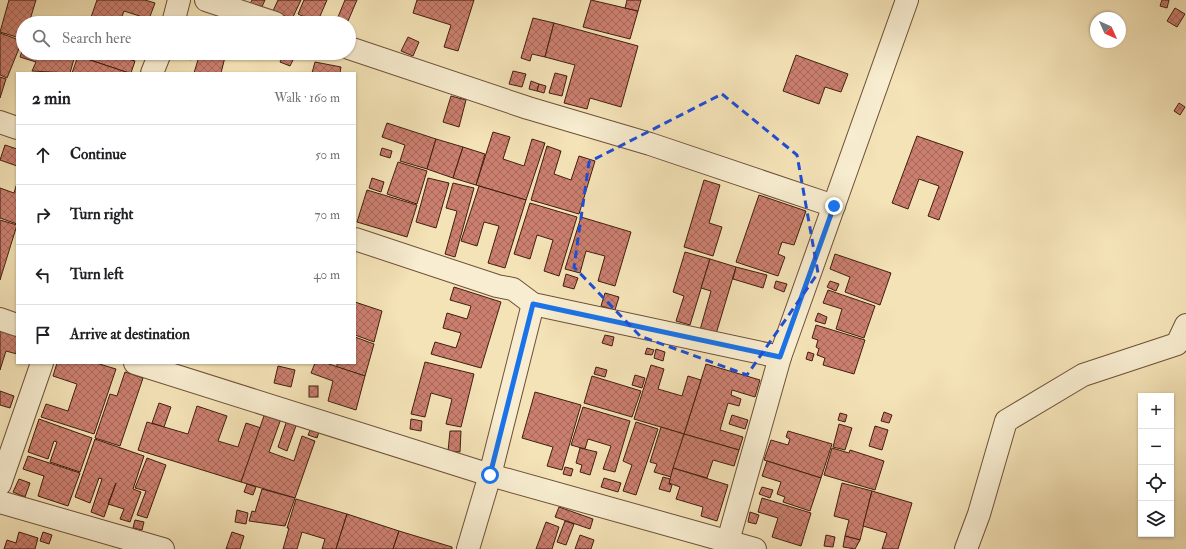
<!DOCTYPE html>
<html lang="en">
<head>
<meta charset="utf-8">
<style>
  :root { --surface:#fff; --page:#f6f6f6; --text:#202124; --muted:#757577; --line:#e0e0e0 }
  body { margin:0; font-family:"IM FELL Double Pica",serif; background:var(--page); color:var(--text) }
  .controls { position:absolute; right:12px; bottom:12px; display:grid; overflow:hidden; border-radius:0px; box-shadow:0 1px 3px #0004 }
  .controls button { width:36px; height:36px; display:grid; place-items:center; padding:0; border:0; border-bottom:1px solid var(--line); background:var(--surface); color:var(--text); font:20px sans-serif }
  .compass { position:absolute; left:1090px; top:12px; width:36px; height:36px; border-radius:50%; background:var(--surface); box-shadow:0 1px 3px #0004; rotate:135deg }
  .stop { position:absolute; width:12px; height:12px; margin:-9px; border:3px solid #1a73e8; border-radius:50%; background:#fff }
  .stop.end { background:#1a73e8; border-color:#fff; box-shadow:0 1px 4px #0008 }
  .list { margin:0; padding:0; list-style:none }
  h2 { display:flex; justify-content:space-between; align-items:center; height:52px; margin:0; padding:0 16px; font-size:17px }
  h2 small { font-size:13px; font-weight:400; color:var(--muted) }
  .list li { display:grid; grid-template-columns:26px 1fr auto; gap:12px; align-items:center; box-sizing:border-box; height:60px; padding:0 16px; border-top:1px solid var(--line) }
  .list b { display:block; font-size:15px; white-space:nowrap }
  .list em { font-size:13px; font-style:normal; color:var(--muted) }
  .icon { flex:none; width:22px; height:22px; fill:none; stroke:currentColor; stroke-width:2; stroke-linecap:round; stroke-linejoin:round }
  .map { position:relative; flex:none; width:1186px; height:549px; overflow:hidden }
  .search { position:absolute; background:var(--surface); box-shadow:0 1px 3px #0004; left:16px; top:16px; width:340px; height:44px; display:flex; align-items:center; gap:10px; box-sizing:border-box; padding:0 14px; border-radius:22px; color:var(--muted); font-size:15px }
  .panel { position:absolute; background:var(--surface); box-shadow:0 1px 3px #0004; left:16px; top:72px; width:340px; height:292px; border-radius:0px }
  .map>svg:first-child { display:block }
  .building { fill:url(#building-cross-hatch); stroke:#411f0e }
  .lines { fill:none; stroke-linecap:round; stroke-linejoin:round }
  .street-casing { stroke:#6e5038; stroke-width:24 }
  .street { stroke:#f8edd0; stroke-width:22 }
  .route { stroke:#1a73e8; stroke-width:5 }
  .marked { fill:none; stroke:#1d4ed8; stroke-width:3; stroke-dasharray:8 5; stroke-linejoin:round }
</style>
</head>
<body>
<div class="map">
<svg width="1186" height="549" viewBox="0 0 1186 549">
  <defs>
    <pattern id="building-cross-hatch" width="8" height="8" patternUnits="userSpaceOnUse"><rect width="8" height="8" fill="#cb7f6f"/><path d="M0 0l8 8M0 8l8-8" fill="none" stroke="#a6675a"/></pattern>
  </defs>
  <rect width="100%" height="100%" fill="#f4e3b7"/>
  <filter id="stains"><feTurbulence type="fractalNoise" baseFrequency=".005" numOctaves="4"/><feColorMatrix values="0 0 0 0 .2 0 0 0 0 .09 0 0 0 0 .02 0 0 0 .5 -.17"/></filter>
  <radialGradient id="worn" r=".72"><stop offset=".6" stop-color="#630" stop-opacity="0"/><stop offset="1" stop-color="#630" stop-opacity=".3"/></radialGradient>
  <!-- building -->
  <g class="building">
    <polygon points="9,0 36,0 29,23 23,23 23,39 0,32"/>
    <polygon points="97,0 145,0 155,3 149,19 124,11 121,19 132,23 89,23"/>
    <polygon points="252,0 265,0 260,11 249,6"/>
    <polygon points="278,0 301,0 292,19 273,11"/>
    <polygon points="304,0 327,0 317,23 298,14"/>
    <polygon points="345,0 357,0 348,21 338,17"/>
    <polygon points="417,0 474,0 458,51 444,47 451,25 413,13"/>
    <polygon points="591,0 638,11 630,39 583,27"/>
    <polygon points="627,0 641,0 638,11 625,8"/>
    <polygon points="1162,0 1169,0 1167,8 1160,6"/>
    <polygon points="1175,8 1185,14 1177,27 1167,21"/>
    <polygon points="533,18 554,23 545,57 532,54 530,61 521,58"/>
    <polygon points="554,23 638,46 621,107 590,98 587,109 564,103 575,65 545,57"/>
    <polygon points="0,33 22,41 7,78 0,75"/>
    <polygon points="408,37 419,42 413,56 401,51"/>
    <polygon points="23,48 23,53 57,53 74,59 70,73 32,71 36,62 20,57"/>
    <polygon points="79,53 110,53 135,61 131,73 129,73 78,56"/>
    <polygon points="176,53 194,53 191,60"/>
    <polygon points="200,53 226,53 221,73 194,73"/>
    <polygon points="284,53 295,56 290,66 280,62"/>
    <polygon points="796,55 848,74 841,92 825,87 819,104 783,91"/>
    <polygon points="78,56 129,73 72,73"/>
    <polygon points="315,62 341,67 340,73 312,73"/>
    <polygon points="513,71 526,74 522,87 509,84"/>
    <polygon points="555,73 567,76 562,96 549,93"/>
    <polygon points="0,77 6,79 0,98"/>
    <polygon points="531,81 539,84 537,91 529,89"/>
    <polygon points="539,84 546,86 544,93 537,91"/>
    <polygon points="451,96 466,100 459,127 443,122"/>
    <polygon points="1179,103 1185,107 1180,115 1174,111"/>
    <polygon points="387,123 436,139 427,169 400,161 405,145 382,137"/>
    <polygon points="493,132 510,137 503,159 524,166 532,139 545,143 526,200 476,185"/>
    <polygon points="917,136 963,152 939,220 928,216 939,186 919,179 908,209 892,203"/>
    <polygon points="436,139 463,147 453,178 427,169"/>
    <polygon points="5,145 17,149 17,166 0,160"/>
    <polygon points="547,146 561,151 554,174 571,180 579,156 595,161 579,214 531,200"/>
    <polygon points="463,147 485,154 476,185 453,178"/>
    <polygon points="382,148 392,151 390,158 380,155"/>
    <polygon points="398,162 427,171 417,204 387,194"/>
    <polygon points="372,178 384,182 381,192 369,188"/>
    <polygon points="428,178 449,183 436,228 416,222"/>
    <polygon points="704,180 720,185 709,223 722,227 713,256 684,247"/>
    <polygon points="17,183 17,224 0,218 0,188 14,193"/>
    <polygon points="453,183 474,188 455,257 445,254 457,211 446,208"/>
    <polygon points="479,186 526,200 505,268 488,263 499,226 484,222 477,246 461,241"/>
    <polygon points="367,190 417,205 407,237 357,222"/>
    <polygon points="759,195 806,211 794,245 782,242 778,254 785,257 778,276 736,262"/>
    <polygon points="530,203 577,217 559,276 544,271 553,240 537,235 530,259 514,254"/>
    <polygon points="581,217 631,232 615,286 598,281 605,256 586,251 580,273 565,269"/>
    <polygon points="0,220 17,225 0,280"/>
    <polygon points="685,252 710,259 690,325 676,321 684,296 673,292"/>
    <polygon points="835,254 891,273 880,305 845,292 850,277 830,269"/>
    <polygon points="710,259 736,267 716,334 700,330 711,291 701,288"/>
    <polygon points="736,267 767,275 763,288 733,279"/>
    <polygon points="566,274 578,278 574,289 563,286"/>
    <polygon points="776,281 787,284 784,292 774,288"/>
    <polygon points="830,281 839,284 836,291 827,287"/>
    <polygon points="454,287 501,302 481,368 431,354 435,342 456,348 461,333 443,328 447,313 467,319 471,306 450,300"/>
    <polygon points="828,290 875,306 864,338 836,329 842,309 823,303"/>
    <polygon points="605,293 619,297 615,310 601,306"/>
    <polygon points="355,302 382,311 374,342 355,335"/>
    <polygon points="818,313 827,317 825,324 815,321"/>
    <polygon points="816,325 865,340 854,374 823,365 825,358 817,355 819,349 816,347 818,340 812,338"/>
    <polygon points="0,331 17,336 17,354 6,351 0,370"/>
    <polygon points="605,335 614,337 612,346 602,343"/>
    <polygon points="355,337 374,344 365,376 337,367 337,363 355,363"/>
    <polygon points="647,348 654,350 652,355 645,354"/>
    <polygon points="656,349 665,352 663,361 654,358"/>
    <polygon points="808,352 814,354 812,361 806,359"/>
    <polygon points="425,362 474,374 461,427 446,424 452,399 431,393 425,417 411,414"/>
    <polygon points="57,363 96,363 116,369 94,434 41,417 46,404 68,411 77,384 53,376"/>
    <polygon points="315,363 326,363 365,376 356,410 328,401 333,381 311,373"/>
    <polygon points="706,364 760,380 755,397 732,390 731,395 741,399 739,406 728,403 720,430 743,437 739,450 684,434"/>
    <polygon points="651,365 664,369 658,389 682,396 688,376 701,380 684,434 634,419"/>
    <polygon points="278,366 295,370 291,387 274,383"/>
    <polygon points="596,367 607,370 605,377 594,374"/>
    <polygon points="125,372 143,378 120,446 95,438 110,394 117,396"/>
    <polygon points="635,375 645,378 642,388 632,385"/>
    <polygon points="592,376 641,391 632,417 584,403"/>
    <rect x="309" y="386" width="9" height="11"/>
    <polygon points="0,391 14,396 10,408 0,405"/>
    <polygon points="535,392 581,405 562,470 547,466 553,447 522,438"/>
    <polygon points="159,403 171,407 164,427 152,423"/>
    <polygon points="197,406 227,416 218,441 238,447 246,423 261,428 241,482 138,450 147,422 188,434"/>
    <polygon points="583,407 630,421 615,472 603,469 611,446 588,439 585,449 571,445"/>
    <polygon points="266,410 282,416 269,452 294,461 302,436 315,441 295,498 241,482"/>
    <polygon points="884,412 892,415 889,423 881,421"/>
    <polygon points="840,413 847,415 845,422 838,420"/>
    <polygon points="732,415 748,420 745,429 729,424"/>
    <polygon points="39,419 92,438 80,472 50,462 57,442 54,441 48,459 28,452"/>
    <polygon points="411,419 422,421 421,431 410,429"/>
    <polygon points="287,420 297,423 287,451 278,447"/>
    <polygon points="636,422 658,429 636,495 623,491 632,465 623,461"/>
    <polygon points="839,424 852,428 845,450 833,447"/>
    <polygon points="312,426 320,429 317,438 308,435"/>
    <polygon points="875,426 888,430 882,450 869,446"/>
    <polygon points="661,427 684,434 671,477 654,472 657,464 650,462"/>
    <polygon points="450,431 461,431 460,452 448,451"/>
    <polygon points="788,431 832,444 821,478 764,460 771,440 788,445 790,439 786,437"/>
    <polygon points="684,434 739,450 734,466 713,460 707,478 673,468"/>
    <polygon points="95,439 144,456 133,489 141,492 130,522 120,519 124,509 108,504 116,483 104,517 91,512 102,479 99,478 90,503 75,497"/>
    <polygon points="580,448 597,452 590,475 580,472 582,465 576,463"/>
    <polygon points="832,448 849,453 850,450 884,461 875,490 824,475"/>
    <polygon points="28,456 80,473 68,506 38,496 44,476 23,469"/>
    <polygon points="147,458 166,465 147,518 137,515 146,491 135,488"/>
    <polygon points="767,461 821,478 810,511 783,502 785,497 777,494 781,482 762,476"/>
    <polygon points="565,467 573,469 571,476 563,474"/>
    <polygon points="673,468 728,485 717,521 701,516 703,507 676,499 680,487 669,483"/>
    <polygon points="663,477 670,479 669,484 672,485 670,492 659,489"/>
    <polygon points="604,478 621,483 618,492 601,487"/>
    <polygon points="19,479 30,483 25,497 13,492"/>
    <polygon points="842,483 872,491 860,540 845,536 849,520 834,516"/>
    <polygon points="247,484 256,487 253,495 244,492"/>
    <polygon points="762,487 773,490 770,498 759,494"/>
    <polygon points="262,489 295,498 285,526 249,521 252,511 255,512"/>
    <polygon points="872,491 912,503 898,549 882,549 887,533 863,526"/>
    <polygon points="762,498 811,513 801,546 772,537 778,518 758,512"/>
    <polygon points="296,499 347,514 336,549 322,549 325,539 302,532 297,549 283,549 289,528 287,528"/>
    <polygon points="559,507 593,519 590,529 555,517"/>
    <polygon points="237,510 248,513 246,524 235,522"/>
    <polygon points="750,512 759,515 756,524 748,522"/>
    <polygon points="347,514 399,531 393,549 336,549"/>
    <polygon points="135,520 144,522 142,530 133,528"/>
    <polygon points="565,521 574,524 566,545 557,542"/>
    <polygon points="546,522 559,527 552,549 536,549"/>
    <polygon points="399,531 452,547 452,549 393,549"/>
    <polygon points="19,532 38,538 35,549 4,549 7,540 16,543"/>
    <polygon points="43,532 52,535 49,544 40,541"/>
    <polygon points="232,532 244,536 240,549 226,549"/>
    <polygon points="580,535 594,540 591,549 575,549"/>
    <polygon points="826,535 835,537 833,547 824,546"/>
    <polygon points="845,536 860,540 855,549 843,547"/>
  </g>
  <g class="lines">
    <defs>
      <g id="street">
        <polyline points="206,0 275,23"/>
        <polyline points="173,23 179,0"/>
        <polyline points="349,48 528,108 650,144 834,206"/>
        <polyline points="152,73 160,53"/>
        <polyline points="0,122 17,128"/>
        <polyline points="355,239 497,286 513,289 533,304 780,357"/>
        <polyline points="0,319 17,325"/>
        <polyline points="135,363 490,475 755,549"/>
        <polyline points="0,484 42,363"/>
        <polyline points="0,502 163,549"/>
        <polyline points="728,541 780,357 907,0"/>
        <polyline points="468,549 490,475 533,304"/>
        <polyline points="966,549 979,514 1006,421 1083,375 1177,344 1186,325"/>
      </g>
    </defs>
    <!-- street casing -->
    <use href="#street" class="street-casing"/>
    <!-- street -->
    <use href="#street" class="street"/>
  </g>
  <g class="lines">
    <!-- route -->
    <polyline class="route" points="490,475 533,304 780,357 834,206"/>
  </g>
  <!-- marked area -->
  <path class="marked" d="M 722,94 L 797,155 L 818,273 L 747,375 L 640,336 L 574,267 L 589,162 Z"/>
  <rect width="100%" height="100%" filter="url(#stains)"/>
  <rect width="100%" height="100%" fill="url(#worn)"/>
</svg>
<div class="controls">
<button>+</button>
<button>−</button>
<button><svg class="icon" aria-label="locate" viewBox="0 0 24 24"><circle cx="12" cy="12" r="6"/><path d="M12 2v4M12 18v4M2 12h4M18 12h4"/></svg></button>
<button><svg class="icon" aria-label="layers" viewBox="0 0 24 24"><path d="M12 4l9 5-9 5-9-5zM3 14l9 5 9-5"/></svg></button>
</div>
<svg class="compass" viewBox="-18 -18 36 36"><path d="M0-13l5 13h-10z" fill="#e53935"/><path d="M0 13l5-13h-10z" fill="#757577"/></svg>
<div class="stop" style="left:490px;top:475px"></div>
<div class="stop end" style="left:834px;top:206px"></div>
<div class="search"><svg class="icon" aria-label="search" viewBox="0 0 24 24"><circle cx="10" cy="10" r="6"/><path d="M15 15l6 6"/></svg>Search here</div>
<section class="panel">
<h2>2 min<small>Walk · 160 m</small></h2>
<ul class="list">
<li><svg class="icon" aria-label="ahead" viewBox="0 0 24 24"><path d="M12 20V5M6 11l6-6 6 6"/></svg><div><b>Continue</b></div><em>50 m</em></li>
<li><svg class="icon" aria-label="right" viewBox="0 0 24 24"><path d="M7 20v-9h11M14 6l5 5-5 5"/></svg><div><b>Turn right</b></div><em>70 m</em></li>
<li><svg class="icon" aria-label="left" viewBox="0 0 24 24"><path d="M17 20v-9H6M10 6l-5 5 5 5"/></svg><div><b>Turn left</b></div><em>40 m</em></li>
<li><svg class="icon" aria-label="arrive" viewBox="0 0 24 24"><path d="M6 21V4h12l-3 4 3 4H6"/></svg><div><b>Arrive at destination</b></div></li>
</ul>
</section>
</div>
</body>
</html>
